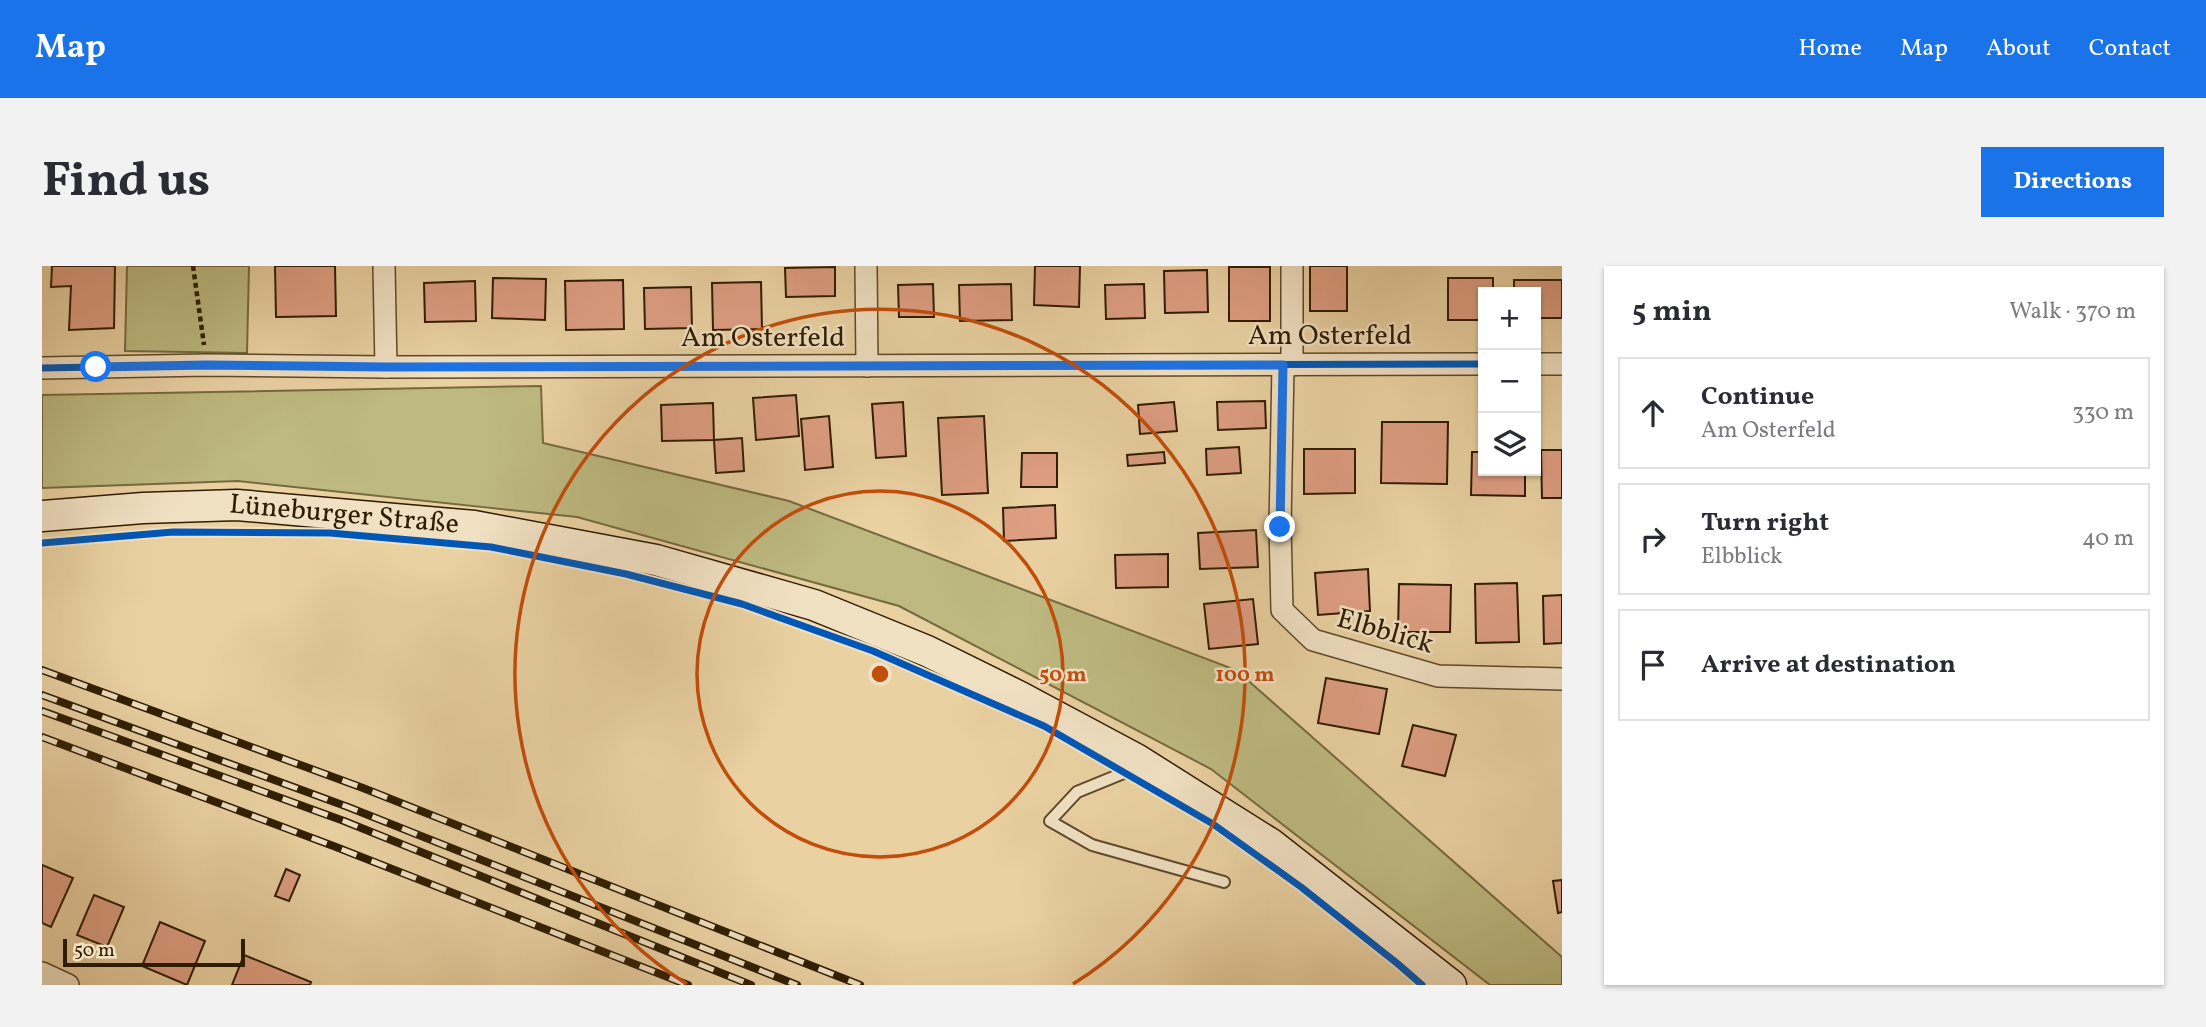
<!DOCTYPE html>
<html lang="en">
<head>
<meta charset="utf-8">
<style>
  :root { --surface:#fff; --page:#f2f2f3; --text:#2b2b33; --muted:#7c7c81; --line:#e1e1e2; --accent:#1a73e8 }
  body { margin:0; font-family:Vollkorn,serif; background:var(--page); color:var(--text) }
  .controls { position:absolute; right:21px; top:21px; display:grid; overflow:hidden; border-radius:0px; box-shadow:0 2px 5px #0004 }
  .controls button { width:63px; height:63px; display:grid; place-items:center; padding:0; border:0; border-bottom:2px solid var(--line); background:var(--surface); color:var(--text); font:35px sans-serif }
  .scale { position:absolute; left:21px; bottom:18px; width:182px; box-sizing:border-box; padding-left:7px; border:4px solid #2f1c01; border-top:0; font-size:19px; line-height:24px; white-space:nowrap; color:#2f1c01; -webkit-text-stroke:5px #f1e1c3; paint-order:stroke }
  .stop { position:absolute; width:21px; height:21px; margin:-16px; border:5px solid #1a73e8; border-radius:50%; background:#fff }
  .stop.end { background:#1a73e8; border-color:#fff; box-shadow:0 2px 7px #0008 }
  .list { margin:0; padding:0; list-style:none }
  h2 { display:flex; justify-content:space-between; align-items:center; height:91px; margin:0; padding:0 28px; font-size:30px }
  h2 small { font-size:23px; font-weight:400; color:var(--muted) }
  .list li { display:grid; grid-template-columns:46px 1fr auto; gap:21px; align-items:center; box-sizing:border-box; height:112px; margin:0 14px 14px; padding:0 14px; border:2px solid var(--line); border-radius:0px }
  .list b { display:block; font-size:26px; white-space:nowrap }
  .list p { margin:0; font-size:23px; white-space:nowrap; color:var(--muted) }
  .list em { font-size:23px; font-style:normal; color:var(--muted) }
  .icon { flex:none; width:38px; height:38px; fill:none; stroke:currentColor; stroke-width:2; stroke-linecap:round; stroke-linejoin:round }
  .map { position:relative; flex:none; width:1520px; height:719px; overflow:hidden; border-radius:0px }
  header { display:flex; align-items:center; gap:42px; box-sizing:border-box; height:98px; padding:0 35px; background:var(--accent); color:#fff }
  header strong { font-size:33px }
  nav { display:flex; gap:38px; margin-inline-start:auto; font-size:24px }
  .intro { display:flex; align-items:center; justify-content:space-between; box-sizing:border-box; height:168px; padding:0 42px }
  h1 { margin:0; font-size:49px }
  .button { padding:18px 32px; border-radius:0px; background:var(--accent); color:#fff; font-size:24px; font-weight:700 }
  main { display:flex; gap:42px; padding:0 42px }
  aside { flex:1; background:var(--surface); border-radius:0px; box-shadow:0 2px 5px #0004 }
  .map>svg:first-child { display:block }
  .green { fill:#bdb980; stroke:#766a40; stroke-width:2 }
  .building { fill:#de9e82; stroke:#2f1c01; stroke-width:2 }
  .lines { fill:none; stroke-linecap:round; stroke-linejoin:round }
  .service-casing { stroke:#5e4929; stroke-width:14 }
  .minor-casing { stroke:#5e4929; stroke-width:24 }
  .secondary-casing { stroke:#2f1c01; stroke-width:33 }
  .path { stroke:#2f1c01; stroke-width:4.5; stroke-dasharray:5 3.5; stroke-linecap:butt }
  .service { stroke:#f1e1c3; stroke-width:10 }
  .minor { stroke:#f1e1c3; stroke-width:21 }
  .secondary { stroke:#f1e1c3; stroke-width:30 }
  .rail-casing { stroke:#2f1c01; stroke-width:8 }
  .rail { stroke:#f1e1c3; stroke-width:5; stroke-dasharray:16; stroke-linecap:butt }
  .cycleway-casing { stroke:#f1e1c3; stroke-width:11 }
  .cycleway { stroke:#0057b8; stroke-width:7 }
  .route { stroke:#1a73e8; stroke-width:9 }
  .ring { fill:none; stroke:#c34d0a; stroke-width:3.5 }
  .labels { text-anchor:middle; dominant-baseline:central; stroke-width:5; stroke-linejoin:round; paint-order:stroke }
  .street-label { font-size:28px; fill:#2f1c01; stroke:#f1e1c3 }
  .centre { fill:#c34d0a; stroke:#f1e1c3; stroke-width:3.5 }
  .ring-label { font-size:21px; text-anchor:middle; font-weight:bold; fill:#c34d0a; stroke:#f1e1c3; stroke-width:5; stroke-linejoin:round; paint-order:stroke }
</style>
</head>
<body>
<header>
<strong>Map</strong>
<nav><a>Home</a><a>Map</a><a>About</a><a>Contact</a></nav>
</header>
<div class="intro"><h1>Find us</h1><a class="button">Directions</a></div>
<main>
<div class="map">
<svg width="1520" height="719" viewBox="0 0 1520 719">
  <rect width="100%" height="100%" fill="#ead1a2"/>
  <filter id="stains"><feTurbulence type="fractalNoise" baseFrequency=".00286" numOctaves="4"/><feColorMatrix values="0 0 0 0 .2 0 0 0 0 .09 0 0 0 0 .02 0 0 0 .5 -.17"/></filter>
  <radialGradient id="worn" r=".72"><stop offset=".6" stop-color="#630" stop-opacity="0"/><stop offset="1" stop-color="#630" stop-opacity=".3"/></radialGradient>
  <!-- green -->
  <g class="green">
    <polygon points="85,0 207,0 205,87 83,85"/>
    <polygon points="499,120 501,177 747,235 1194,404 1520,691 1520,719 1448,719 1169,503 857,340 535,251 196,215 0,222 0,129"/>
  </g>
  <!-- building -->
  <g class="building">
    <polygon points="10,0 73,0 72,62 27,64 29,20 9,21"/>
    <polygon points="233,0 293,0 294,50 234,51"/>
    <polygon points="993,0 1038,0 1037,41 992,39"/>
    <rect x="1268" y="0" width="37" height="45"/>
    <polygon points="793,1 793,30 744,31 743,2"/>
    <rect x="1187" y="1" width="41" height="54"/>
    <polygon points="1165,4 1166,46 1123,47 1122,5"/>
    <polygon points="451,12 504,13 503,54 450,52"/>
    <polygon points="1406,12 1451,12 1451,26 1441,26 1441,54 1406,54"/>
    <polygon points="581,14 582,63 524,64 523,15"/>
    <polygon points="1472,14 1520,14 1520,52 1494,52 1494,26 1472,26"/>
    <polygon points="433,15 434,55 383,56 382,17"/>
    <polygon points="719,16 720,63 671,64 670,17"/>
    <polygon points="891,18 892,51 857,51 856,19"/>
    <polygon points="969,18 970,54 918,55 917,19"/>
    <polygon points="1102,18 1103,52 1064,53 1063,19"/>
    <polygon points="649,21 650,62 603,63 602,22"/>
    <polygon points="754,129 757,170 714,174 711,132"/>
    <polygon points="1223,135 1224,162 1176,164 1175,136"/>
    <polygon points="861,136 864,190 834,192 830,138"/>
    <polygon points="1132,136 1135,165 1098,168 1096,139"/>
    <polygon points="671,137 672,174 620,175 619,139"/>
    <polygon points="787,150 791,201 763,204 759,153"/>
    <polygon points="942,150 946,227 900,229 896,152"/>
    <polygon points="1340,156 1406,156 1405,218 1339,217"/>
    <polygon points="700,172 702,205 674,207 672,174"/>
    <polygon points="1197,181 1199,207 1165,209 1164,183"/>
    <polygon points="1262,183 1313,183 1313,227 1262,228"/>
    <polygon points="1499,184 1520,184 1520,232 1500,232"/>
    <polygon points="1122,186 1123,197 1086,200 1085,189"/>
    <polygon points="1430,186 1441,186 1441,205 1483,205 1483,230 1429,229"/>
    <polygon points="980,187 1015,187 1015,221 979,221"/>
    <polygon points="1013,239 1014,272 962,275 961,242"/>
    <polygon points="1214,264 1216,301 1158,303 1156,267"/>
    <polygon points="1126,288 1126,321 1074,322 1073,289"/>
    <polygon points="1326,303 1328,345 1276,349 1273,307"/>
    <polygon points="1475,317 1477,376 1434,377 1433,318"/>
    <polygon points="1357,318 1409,319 1408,366 1356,366"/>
    <polygon points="1520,329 1520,377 1502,378 1501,330"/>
    <polygon points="1211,333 1216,378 1167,383 1162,338"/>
    <polygon points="1284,412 1345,423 1337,468 1276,457"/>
    <polygon points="1371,459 1414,469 1403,510 1360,500"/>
    <polygon points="0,599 31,612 9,661 0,657"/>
    <polygon points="244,603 258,609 247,635 233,630"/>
    <polygon points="1520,614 1520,646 1516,647 1511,615"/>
    <polygon points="52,629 82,641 65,681 35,669"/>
    <polygon points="118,656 163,675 145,719 100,700"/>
    <polygon points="202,689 269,716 268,719 190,719"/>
  </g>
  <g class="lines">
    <defs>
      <polyline id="service" points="1092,496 1084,506 1035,526 1008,555 1050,579 1182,616"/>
      <g id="minor">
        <polyline points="342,0 344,101"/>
        <polyline points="824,0 825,100"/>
        <polyline points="1250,0 1250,99"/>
        <polyline points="1494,98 1520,98"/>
        <polyline points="1241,99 1238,261 1240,344 1271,374 1396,410 1520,413"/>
        <polyline points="0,102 165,99 344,101 1441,98"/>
        <polyline points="0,707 26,719"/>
      </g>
      <g id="secondary">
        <path id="s1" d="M 0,250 L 101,242 L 195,239 L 432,260 L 614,294 L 772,339 L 885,385 L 978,431 L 1094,493 L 1229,578 L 1409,719"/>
      </g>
    </defs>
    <!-- service casing -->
    <use href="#service" class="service-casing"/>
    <!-- minor casing -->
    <use href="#minor" class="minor-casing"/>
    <!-- secondary casing -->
    <use href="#secondary" class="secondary-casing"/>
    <!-- path -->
    <polyline class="path" points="151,0 162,79"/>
    <!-- service -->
    <use href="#service" class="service"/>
    <!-- minor -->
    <use href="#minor" class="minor"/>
    <!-- secondary -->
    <use href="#secondary" class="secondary"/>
    <defs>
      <g id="rail">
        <polyline points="0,404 321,522 818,719"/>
        <polyline points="0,429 306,541 755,719"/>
        <polyline points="0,445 302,555 709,719"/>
        <polyline points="0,471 294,581 646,719"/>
      </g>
    </defs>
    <!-- rail casing -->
    <use href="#rail" class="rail-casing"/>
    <!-- rail -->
    <use href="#rail" class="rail"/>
    <defs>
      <g id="cycleway">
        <polyline points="0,102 165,99 344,101 1441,98"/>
        <polyline points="0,277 131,266 288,267 449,281 584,308 700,338 831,385 1002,460 1171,558 1259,621 1356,698 1380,719"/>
      </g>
    </defs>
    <!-- cycleway casing -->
    <use href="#cycleway" class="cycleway-casing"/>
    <!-- cycleway -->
    <use href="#cycleway" class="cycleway"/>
  </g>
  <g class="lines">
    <!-- route -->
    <polyline class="route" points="54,101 165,99 344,101 1241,99 1238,261"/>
  </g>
  <!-- distance rings -->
  <g class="ring">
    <circle cx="838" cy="408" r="183"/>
    <path d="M645 718A365 365 0 1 1 1031 718"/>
  </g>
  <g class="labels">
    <!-- street labels -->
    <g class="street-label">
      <text x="1288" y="70">Am Osterfeld</text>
      <text x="721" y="72">Am Osterfeld</text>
      <text stroke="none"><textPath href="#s1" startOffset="303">Lüneburger Straße</textPath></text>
      <text transform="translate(1343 366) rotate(16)">Elbblick</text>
    </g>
  </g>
  <circle cx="838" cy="408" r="10" class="centre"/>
  <g class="ring-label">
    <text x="1021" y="415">50 m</text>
    <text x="1203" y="415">100 m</text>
  </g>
  <rect width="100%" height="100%" filter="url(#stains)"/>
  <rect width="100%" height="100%" fill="url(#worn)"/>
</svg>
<div class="controls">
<button>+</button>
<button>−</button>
<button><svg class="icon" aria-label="layers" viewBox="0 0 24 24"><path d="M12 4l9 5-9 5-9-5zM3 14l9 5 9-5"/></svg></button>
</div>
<div class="scale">50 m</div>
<div class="stop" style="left:54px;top:101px"></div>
<div class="stop end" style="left:1238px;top:261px"></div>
</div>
<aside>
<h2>5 min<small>Walk · 370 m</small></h2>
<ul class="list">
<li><svg class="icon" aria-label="ahead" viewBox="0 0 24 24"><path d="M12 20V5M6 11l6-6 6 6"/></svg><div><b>Continue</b><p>Am Osterfeld</p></div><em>330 m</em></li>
<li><svg class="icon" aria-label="right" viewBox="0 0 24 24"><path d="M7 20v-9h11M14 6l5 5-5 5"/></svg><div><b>Turn right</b><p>Elbblick</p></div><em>40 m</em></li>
<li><svg class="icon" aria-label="arrive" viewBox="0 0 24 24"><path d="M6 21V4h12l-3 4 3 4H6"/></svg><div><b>Arrive at destination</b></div></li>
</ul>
</aside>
</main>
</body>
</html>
